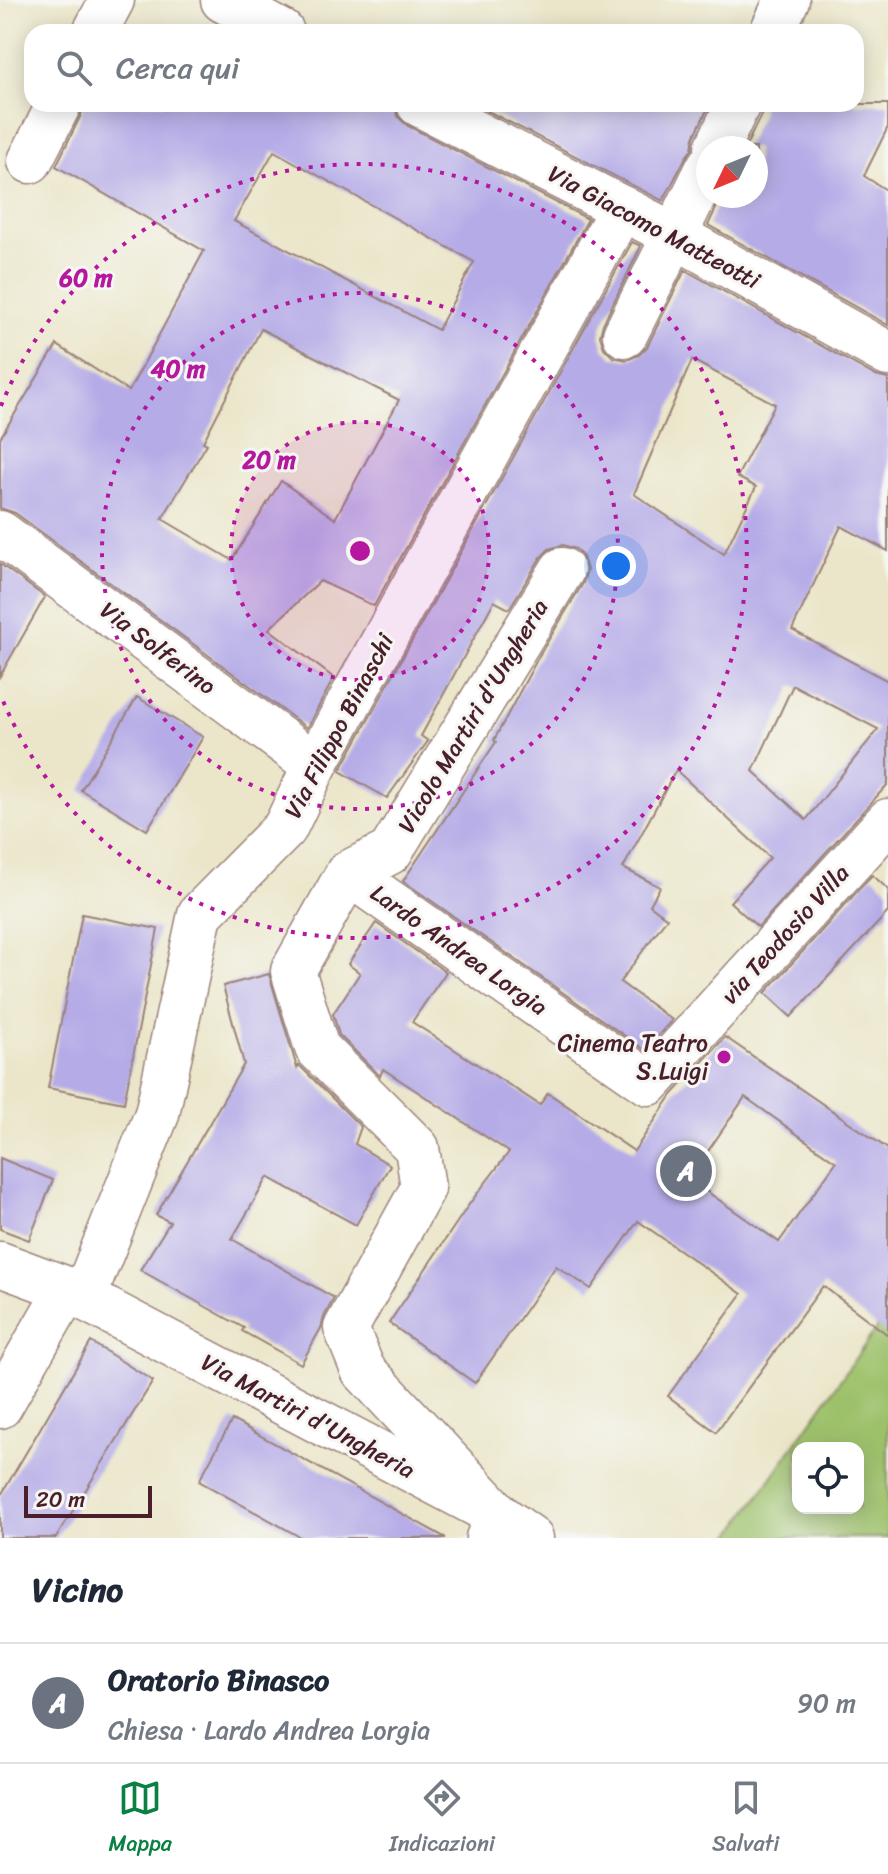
<!DOCTYPE html>
<html lang="it">
<head>
<meta charset="utf-8">
<style>
  :root { --surface:#fff; --page:#f6f6f7; --text:#1f2937; --muted:#747a83; --line:#e0e1e3; --accent:#0b8043 }
  body { margin:0; font-family:Sriracha,sans-serif; background:var(--page); color:var(--text) }
  .controls { position:absolute; right:24px; bottom:24px; display:grid; overflow:hidden; border-radius:16px; box-shadow:0 4px 20px #0003 }
  .controls button { width:72px; height:72px; display:grid; place-items:center; padding:0; border:0; border-bottom:2px solid var(--line); background:var(--surface); color:var(--text); font:40px sans-serif }
  .compass { position:absolute; left:696px; top:136px; width:72px; height:72px; border-radius:50%; background:var(--surface); box-shadow:0 4px 20px #0003; rotate:227deg }
  .scale { position:absolute; left:24px; bottom:20px; width:128px; box-sizing:border-box; padding-left:8px; border:4px solid #4a1f2b; border-top:0; font-size:22px; line-height:28px; white-space:nowrap; color:#4a1f2b; -webkit-text-stroke:6px #f6f6f2; paint-order:stroke }
  .you { position:absolute; left:616px; top:566px; width:28px; height:28px; margin:-20px; border:6px solid #fff; border-radius:50%; background:#1a73e8; box-shadow:0 0 0 12px #1a73e833 }
  .badge { display:grid; place-items:center; width:52px; height:52px; border-radius:50%; background:var(--accent); color:#fff; font-size:26px; font-weight:700 }
  .pin { position:absolute; translate:-50% -50%; border:4px solid #fff; box-shadow:0 2px 8px #0006 }
  .list { margin:0; padding:0; list-style:none }
  h2 { display:flex; justify-content:space-between; align-items:center; height:104px; margin:0; padding:0 32px; font-size:34px }
  h2 small { font-size:26px; font-weight:400; color:var(--muted) }
  .list li { display:grid; grid-template-columns:52px 1fr auto; gap:24px; align-items:center; box-sizing:border-box; height:120px; padding:0 32px; border-top:2px solid var(--line) }
  .list b { display:block; font-size:30px; white-space:nowrap }
  .list p { margin:0; font-size:26px; white-space:nowrap; color:var(--muted) }
  .list em { font-size:26px; font-style:normal; color:var(--muted) }
  .icon { flex:none; width:44px; height:44px; fill:none; stroke:currentColor; stroke-width:2; stroke-linecap:round; stroke-linejoin:round }
  .map { position:relative; flex:none; width:888px; height:1538px; overflow:hidden }
  .search { position:absolute; background:var(--surface); box-shadow:0 4px 20px #0003; left:24px; right:24px; top:24px; height:88px; display:flex; align-items:center; gap:20px; box-sizing:border-box; padding:0 28px; border-radius:24px; color:var(--muted); font-size:30px }
  .sheet { height:224px; background:var(--surface) }
  nav { display:flex; justify-content:space-around; align-items:center; box-sizing:border-box; height:112px; border-top:2px solid var(--line); background:var(--surface); font-size:22px; color:var(--muted) }
  nav a { display:grid; justify-items:center; gap:4px }
  nav .on { color:var(--accent) }
  .map>svg:first-child { display:block }
  .pitch { fill:#9dc16b; stroke:#74704b; stroke-width:2; fill-rule:evenodd }
  .building { fill:#b5abe7; fill-rule:evenodd }
  .lines { fill:none; stroke-linecap:round; stroke-linejoin:round }
  .minor-casing { stroke:#9a827a; stroke-width:47 }
  .minor { stroke:#fff; stroke-width:44 }
  .ring { fill:none; stroke:#b5179e; stroke-width:4; stroke-dasharray:4 8 }
  .poi-dot { fill:#b5179e; stroke:#f6f6f2; stroke-width:3 }
  .labels { text-anchor:middle; dominant-baseline:central; stroke-width:6; stroke-linejoin:round; paint-order:stroke }
  .street-label { font-size:24px; fill:#4a1f2b; stroke:#f6f6f2 }
  .poi-label { font-size:24px; fill:#4a1f2b; stroke:#f6f6f2; text-anchor:end }
  .centre { fill:#b5179e; stroke:#f6f6f2; stroke-width:4 }
  .ring-label { font-size:24px; text-anchor:middle; font-weight:bold; fill:#b5179e; stroke:#f6f6f2; stroke-width:6; stroke-linejoin:round; paint-order:stroke }
</style>
</head>
<body>
<div class="map">
<svg width="888" height="1538" viewBox="0 0 888 1538">
  <rect width="100%" height="100%" fill="#f6f6f2"/>
  <filter id="ink" filterUnits="userSpaceOnUse"><feTurbulence type="fractalNoise" baseFrequency=".0125" numOctaves="2"/><feDisplacementMap in="SourceGraphic" scale="16" xChannelSelector="R" yChannelSelector="G"/><feConvolveMatrix kernelMatrix="1 2 1 2 8 2 1 2 1" color-interpolation-filters="sRGB"/></filter>
  <filter id="wash" filterUnits="userSpaceOnUse"><feTurbulence type="fractalNoise" baseFrequency=".006" numOctaves="4" result="noise"/><feDisplacementMap in="SourceGraphic" scale="32" xChannelSelector="R" yChannelSelector="G"/><feGaussianBlur stdDeviation="1.8" result="paint"/><feColorMatrix in="noise" values="0 0 0 0 0 0 0 0 0 0 0 0 0 0 0 0 0 1.4 0 .05"/><feComposite in="paint" operator="in"/></filter>
  <g filter="url(#wash)">
    <rect width="100%" height="100%" fill="#ebe6c9"/>
    <!-- pitch -->
    <path class="pitch" d="M 888,1312 L 888,1538 L 729,1538 ZM 798,1448 L 858,1448 L 858,1508 L 798,1508 Z"/>
    <g id="blocks">
      <!-- building -->
      <g class="building">
        <path d="M 84,104 L 394,104 L 398,117 L 408,126 L 588,219 L 374,606 L 320,581 L 269,629 L 334,678 L 307,728 L 15,513 L 0,508 L 0,438 L 57,345 L 129,391 L 204,251 L 56,166 L 81,115 ZM 274,151 L 474,262 L 438,330 L 234,221 ZM 261,329 L 399,400 L 335,519 L 281,481 L 232,560 L 162,519 L 207,444 L 203,442 Z"/>
        <polygon points="474,104 710,104 694,137 692,149 686,157 663,201"/>
        <polygon points="763,104 888,104 888,127 864,176 888,191 888,325 708,225 722,196 756,196 756,148 745,148 761,115"/>
        <path d="M 632,242 L 641,246 L 603,324 L 600,336 L 604,348 L 613,357 L 627,360 L 639,355 L 647,347 L 685,270 L 876,376 L 888,379 L 888,551 L 841,526 L 792,630 L 888,681 L 888,784 L 758,927 L 730,902 L 770,858 L 676,770 L 623,868 L 660,887 L 650,905 L 667,918 L 620,982 L 672,1020 L 645,1050 L 403,881 L 496,742 L 494,740 L 540,654 L 583,583 L 587,570 L 583,557 L 576,549 L 563,545 L 549,549 L 541,557 L 509,609 L 494,601 L 421,736 L 428,741 L 387,798 L 340,771 ZM 692,360 L 775,404 L 737,477 L 756,487 L 724,554 L 634,494 ZM 793,685 L 878,729 L 806,820 L 753,771 Z"/>
        <polygon points="0,564 45,597 0,676"/>
        <polygon points="137,697 203,737 147,830 81,790"/>
        <polygon points="872,875 888,889 888,912 791,1017 765,993"/>
        <polygon points="82,914 158,929 124,1103 48,1088"/>
        <path d="M 376,923 L 446,972 L 412,1022 L 540,1105 L 548,1093 L 634,1151 L 672,1095 L 725,1037 L 888,1149 L 888,1335 L 823,1286 L 716,1432 L 668,1396 L 742,1294 L 638,1221 L 591,1289 L 556,1266 L 475,1383 L 389,1323 L 470,1203 L 509,1152 L 383,1069 L 380,1076 L 339,1035 L 333,1014 L 360,973 L 348,964 ZM 745,1097 L 836,1162 L 779,1242 L 689,1179 Z"/>
        <polygon points="269,974 297,1068 299,1065 361,1127 355,1144 390,1165 356,1225 268,1177 232,1239 334,1298 324,1317 321,1328 301,1364 242,1331 244,1328 140,1270 170,1222 156,1215 244,1064 223,986"/>
        <polygon points="0,1158 53,1180 29,1240 0,1229"/>
        <polygon points="91,1342 153,1381 56,1538 0,1538 0,1497"/>
        <polygon points="232,1420 446,1538 302,1538 199,1481"/>
      </g>
    </g>
  </g>
  <g filter="url(#ink)">
    <use href="#blocks" fill-opacity="0" stroke="#9a827a" stroke-width="2"/>
    <g class="lines">
      <defs>
        <g id="minor">
          <polyline points="223,0 282,32"/>
          <polyline points="95,32 112,0"/>
          <polyline points="772,32 787,0"/>
          <polyline points="419,104 676,236 888,354"/>
          <polyline points="717,148 738,104"/>
          <polyline points="30,161 59,104"/>
          <polyline points="625,335 708,168"/>
          <polyline points="0,533 315,765"/>
          <polyline points="348,873 649,1083 888,821"/>
          <polyline points="0,1264 67,1289 501,1517 531,1538"/>
          <polyline points="84,1297 157,1114 200,914 285,828 315,765 622,208"/>
          <polyline points="0,1406 67,1289"/>
          <polyline points="488,1538 501,1517 363,1370 346,1328 423,1188 417,1148 317,1048 293,971 348,873 390,852 562,570"/>
        </g>
      </defs>
      <!-- minor casing -->
      <use href="#minor" class="minor-casing"/>
      <!-- minor -->
      <use href="#minor" class="minor"/>
    </g>
  </g>
  <!-- distance rings -->
  <circle cx="360" cy="551" r="129" fill="#b5179e" fill-opacity=".12"/>
  <g class="ring">
    <circle cx="360" cy="551" r="129"/>
    <circle cx="360" cy="551" r="258"/>
    <path d="M1 406A387 387 0 1 1 1 696"/>
  </g>
  <!-- markers -->
  <circle class="poi-dot" cx="724" cy="1057" r="8"/>
  <g class="labels">
    <!-- street labels -->
    <g class="street-label">
      <text transform="translate(654 227) rotate(28)">Via Giacomo Matteotti</text>
      <text transform="translate(158 648) rotate(37)">Via Solferino</text>
      <text transform="translate(473 716) rotate(-59)">Vicolo Martiri d'Ungheria</text>
      <text transform="translate(339 726) rotate(-62)">Via Filippo Binaschi</text>
      <text transform="translate(785 934) rotate(-48)">via Teodosio Villa</text>
      <text transform="translate(459 950) rotate(35)">Lardo Andrea Lorgia</text>
      <text transform="translate(308 1416) rotate(28)">Via Martiri d'Ungheria</text>
    </g>
    <!-- poi labels -->
    <g class="poi-label">
      <text x="708" y="1043">Cinema Teatro<tspan x="708" dy="28">S.Luigi</tspan></text>
    </g>
  </g>
  <circle cx="360" cy="551" r="12" class="centre"/>
  <g class="ring-label">
    <text x="86" y="286">60 m</text>
    <text x="178" y="377">40 m</text>
    <text x="269" y="468">20 m</text>
  </g>
</svg>
<div class="controls">
<button><svg class="icon" aria-label="locate" viewBox="0 0 24 24"><circle cx="12" cy="12" r="6"/><path d="M12 2v4M12 18v4M2 12h4M18 12h4"/></svg></button>
</div>
<svg class="compass" viewBox="-18 -18 36 36"><path d="M0-13l5 13h-10z" fill="#e53935"/><path d="M0 13l5-13h-10z" fill="#747a83"/></svg>
<div class="scale">20 m</div>
<div class="you"></div>
<div class="pin badge" style="left:686px;top:1171px;background:#6b7280">A</div>
<div class="search"><svg class="icon" aria-label="search" viewBox="0 0 24 24"><circle cx="10" cy="10" r="6"/><path d="M15 15l6 6"/></svg>Cerca qui</div>
</div>
<section class="sheet">
<h2>Vicino<small></small></h2>
<ul class="list">
<li><span class="badge" style="background:#6b7280">A</span><div><b>Oratorio Binasco</b><p>Chiesa · Lardo Andrea Lorgia</p></div><em>90 m</em></li>
</ul>
</section>
<nav>
<a class="on"><svg class="icon" aria-label="map" viewBox="0 0 24 24"><path d="M3 6l6-2 6 2 6-2v14l-6 2-6-2-6 2zM9 4v14M15 6v14"/></svg>Mappa</a>
<a><svg class="icon" aria-label="directions" viewBox="0 0 24 24"><path d="M12 3l9 9-9 9-9-9zM9 14v-3h6M13 9l2 2-2 2"/></svg>Indicazioni</a>
<a><svg class="icon" aria-label="saved" viewBox="0 0 24 24"><path d="M7 4h10v16l-5-4-5 4z"/></svg>Salvati</a>
</nav>
</body>
</html>
